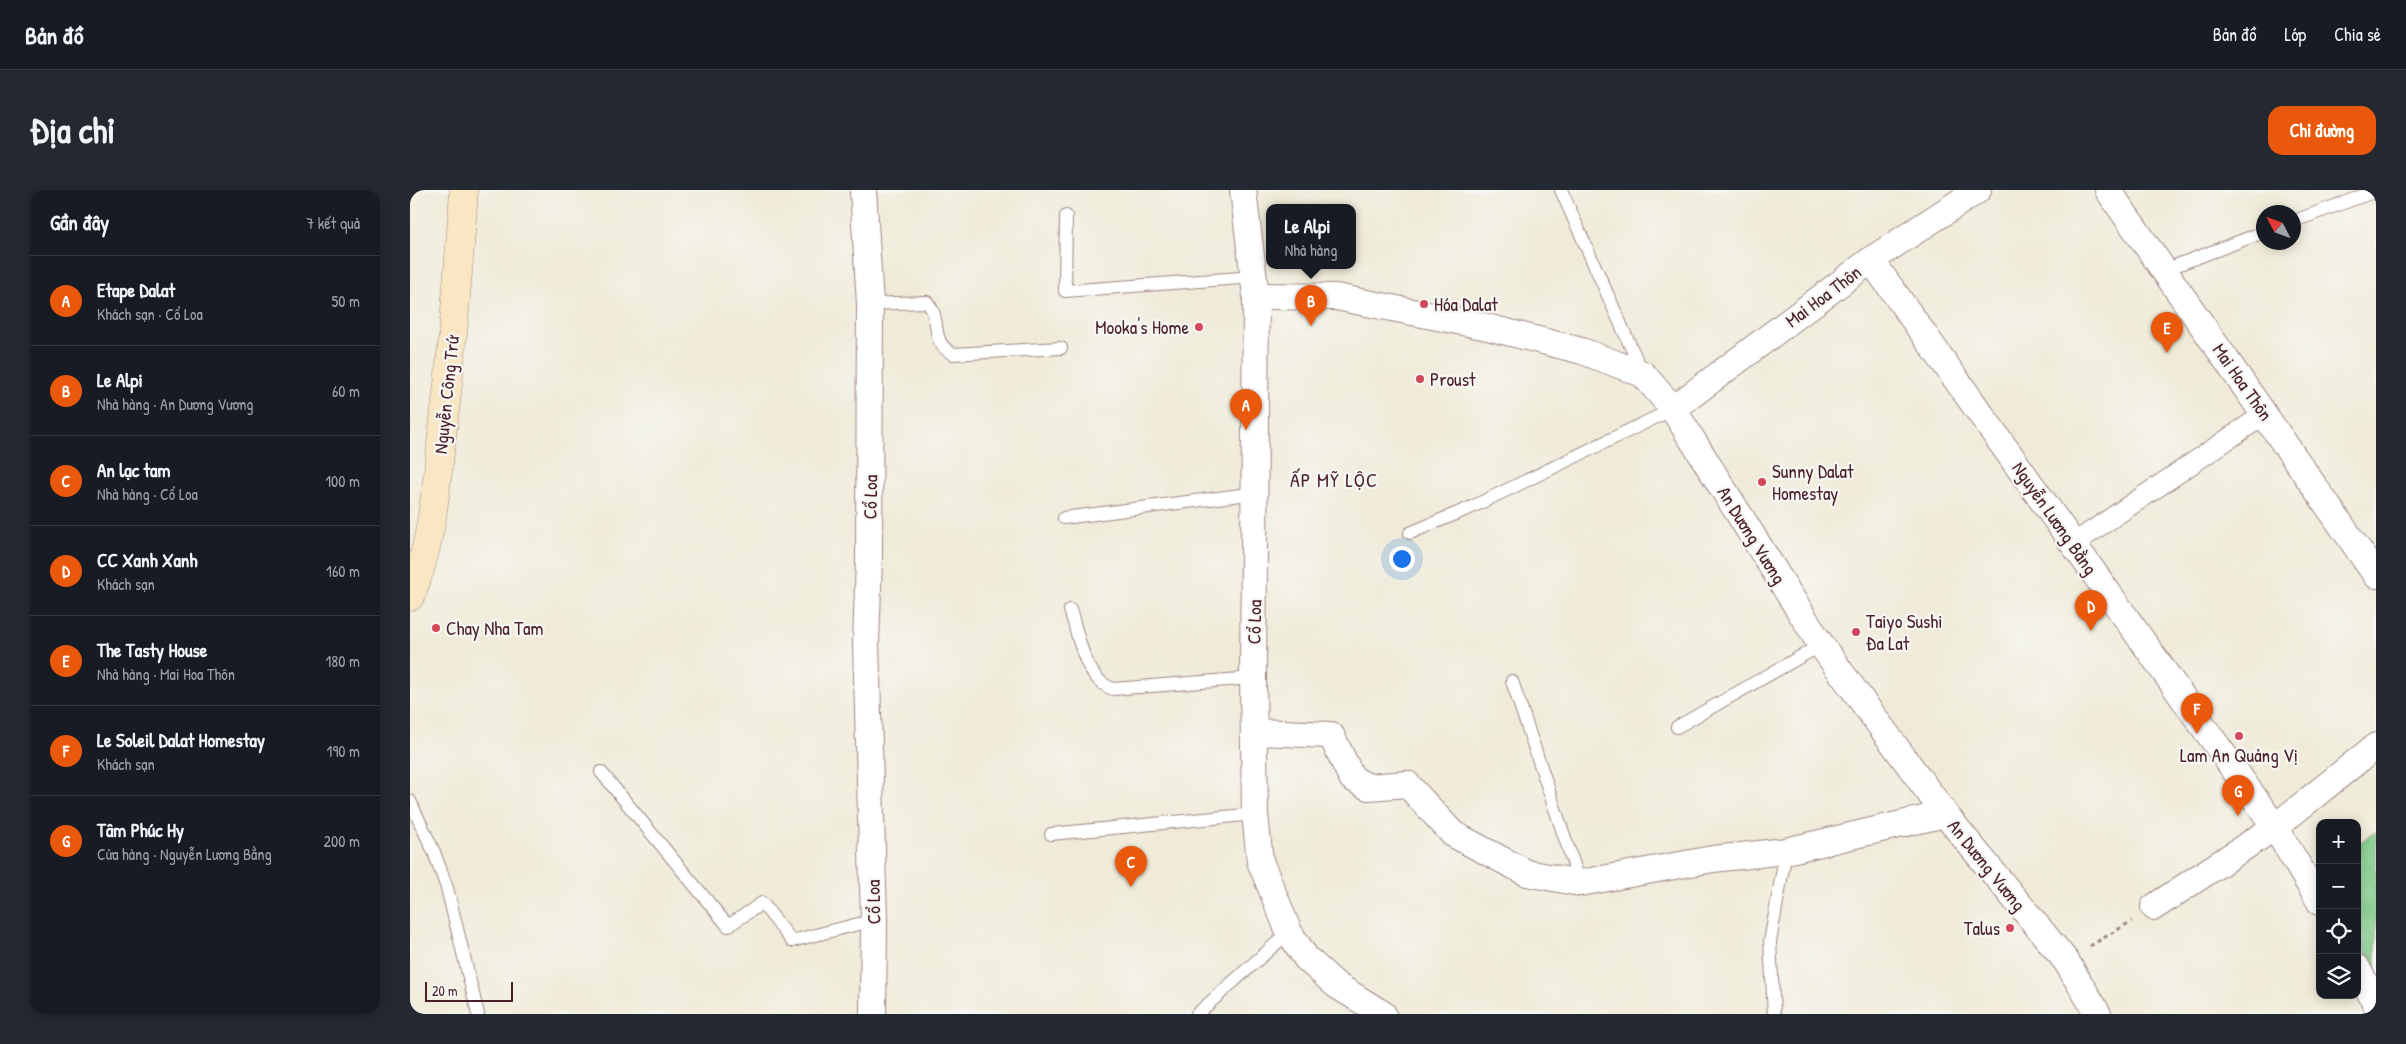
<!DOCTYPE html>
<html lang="vi">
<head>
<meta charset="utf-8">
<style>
  :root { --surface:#171b24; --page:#242831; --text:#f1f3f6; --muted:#9ea1a6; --line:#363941; --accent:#ea580c }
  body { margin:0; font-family:"Patrick Hand",sans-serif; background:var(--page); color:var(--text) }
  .controls { position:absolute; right:15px; bottom:15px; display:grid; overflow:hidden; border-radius:10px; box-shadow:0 2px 12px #0003 }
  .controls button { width:45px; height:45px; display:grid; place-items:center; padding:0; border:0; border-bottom:1px solid var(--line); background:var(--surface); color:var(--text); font:25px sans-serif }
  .compass { position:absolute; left:1846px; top:15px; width:45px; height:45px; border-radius:50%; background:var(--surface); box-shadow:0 2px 12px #0003; rotate:311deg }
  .scale { position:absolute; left:15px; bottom:12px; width:88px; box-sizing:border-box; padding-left:5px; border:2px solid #4a1f2b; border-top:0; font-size:14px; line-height:18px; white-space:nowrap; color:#4a1f2b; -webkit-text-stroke:4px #f6f6f2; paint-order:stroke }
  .you { position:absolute; left:991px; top:368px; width:18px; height:18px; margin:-12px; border:4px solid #fff; border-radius:50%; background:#1a73e8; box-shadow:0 0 0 8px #1a73e833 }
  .badge { display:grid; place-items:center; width:32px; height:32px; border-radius:50%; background:var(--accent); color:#fff; font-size:16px; font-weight:700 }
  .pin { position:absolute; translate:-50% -41px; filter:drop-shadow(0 1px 2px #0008) }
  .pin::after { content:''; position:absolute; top:26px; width:18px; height:15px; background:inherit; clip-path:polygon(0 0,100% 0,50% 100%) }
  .popup { position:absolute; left:856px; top:14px; width:90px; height:65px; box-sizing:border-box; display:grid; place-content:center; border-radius:10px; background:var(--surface); filter:drop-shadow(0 1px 4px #0005); font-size:16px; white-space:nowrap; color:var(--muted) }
  .popup b { font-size:19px; color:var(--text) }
  .popup::after { content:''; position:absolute; left:50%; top:100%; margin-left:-10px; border:10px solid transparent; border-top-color:var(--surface) }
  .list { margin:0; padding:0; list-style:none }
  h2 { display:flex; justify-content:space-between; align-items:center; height:65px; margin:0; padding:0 20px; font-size:21px }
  h2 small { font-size:16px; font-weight:400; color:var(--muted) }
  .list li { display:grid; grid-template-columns:32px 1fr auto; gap:15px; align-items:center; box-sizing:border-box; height:90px; padding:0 20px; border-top:1px solid var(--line) }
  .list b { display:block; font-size:19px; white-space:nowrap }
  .list p { margin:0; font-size:16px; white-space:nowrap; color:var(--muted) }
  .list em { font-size:16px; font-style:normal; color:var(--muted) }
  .icon { flex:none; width:28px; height:28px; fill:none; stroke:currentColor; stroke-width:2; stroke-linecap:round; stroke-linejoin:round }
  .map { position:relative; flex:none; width:1966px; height:824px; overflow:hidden; border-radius:15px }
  header { display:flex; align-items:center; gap:30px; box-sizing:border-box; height:70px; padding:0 25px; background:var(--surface); border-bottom:1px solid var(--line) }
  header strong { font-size:24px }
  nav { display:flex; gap:28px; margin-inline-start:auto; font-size:18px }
  .intro { display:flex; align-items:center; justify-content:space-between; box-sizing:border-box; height:120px; padding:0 30px }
  h1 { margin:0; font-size:35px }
  .button { padding:12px 22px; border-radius:15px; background:var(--accent); color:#fff; font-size:18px; font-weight:700 }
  main { display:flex; gap:30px; padding:0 30px }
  aside { flex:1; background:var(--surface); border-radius:15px; box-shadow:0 2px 12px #0003 }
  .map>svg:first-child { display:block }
  .green { fill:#81cb89; stroke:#66755a }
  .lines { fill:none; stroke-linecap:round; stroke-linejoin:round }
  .service-casing { stroke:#9d8582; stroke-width:14 }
  .pedestrian-casing { stroke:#9d8582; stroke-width:22 }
  .minor-casing { stroke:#9d8582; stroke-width:28 }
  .secondary-casing { stroke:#9d8582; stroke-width:29 }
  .path { stroke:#9d8582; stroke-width:3; stroke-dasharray:4 4; stroke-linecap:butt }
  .service { stroke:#fff; stroke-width:12 }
  .pedestrian { stroke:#fff; stroke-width:20 }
  .minor { stroke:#fff; stroke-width:26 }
  .secondary { stroke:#f9e7c3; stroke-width:28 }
  .poi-dot { fill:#d1495b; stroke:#f6f6f2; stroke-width:2 }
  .labels { text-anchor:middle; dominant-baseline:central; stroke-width:4.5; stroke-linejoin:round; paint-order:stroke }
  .street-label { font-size:19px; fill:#4a1f2b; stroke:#f6f6f2 }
  .poi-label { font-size:19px; fill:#4a1f2b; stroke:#f6f6f2; text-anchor:start }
  .neighbourhood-label { font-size:20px; letter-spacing:1px; fill:#4a1f2b; stroke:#f6f6f2 }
</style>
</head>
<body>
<header>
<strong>Bản đồ</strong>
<nav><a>Bản đồ</a><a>Lớp</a><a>Chia sẻ</a></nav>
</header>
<div class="intro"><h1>Địa chỉ</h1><a class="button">Chỉ đường</a></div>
<main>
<aside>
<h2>Gần đây<small>7 kết quả</small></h2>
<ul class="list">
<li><span class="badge">A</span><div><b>Etape Dalat</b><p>Khách sạn · Cổ Loa</p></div><em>50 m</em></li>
<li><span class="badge">B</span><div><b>Le Alpi</b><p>Nhà hàng · An Dương Vương</p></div><em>60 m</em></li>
<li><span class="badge">C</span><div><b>An lạc tam</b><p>Nhà hàng · Cổ Loa</p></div><em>100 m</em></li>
<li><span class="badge">D</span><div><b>CC Xanh Xanh</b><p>Khách sạn</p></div><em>160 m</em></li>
<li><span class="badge">E</span><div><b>The Tasty House</b><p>Nhà hàng · Mai Hoa Thôn</p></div><em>180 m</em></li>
<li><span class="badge">F</span><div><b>Le Soleil Dalat Homestay</b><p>Khách sạn</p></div><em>190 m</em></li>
<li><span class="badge">G</span><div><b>Tâm Phúc Hy</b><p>Cửa hàng · Nguyễn Lương Bằng</p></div><em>200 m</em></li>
</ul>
</aside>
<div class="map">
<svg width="1966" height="824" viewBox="0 0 1966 824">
  <rect width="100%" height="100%" fill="#f6f6f2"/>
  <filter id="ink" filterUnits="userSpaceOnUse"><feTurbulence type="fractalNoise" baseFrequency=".02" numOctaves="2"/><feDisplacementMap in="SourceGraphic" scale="10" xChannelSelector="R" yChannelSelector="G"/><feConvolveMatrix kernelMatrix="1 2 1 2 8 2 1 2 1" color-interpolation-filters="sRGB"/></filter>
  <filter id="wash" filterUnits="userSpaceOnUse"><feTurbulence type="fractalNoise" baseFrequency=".0096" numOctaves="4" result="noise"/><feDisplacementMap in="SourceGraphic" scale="20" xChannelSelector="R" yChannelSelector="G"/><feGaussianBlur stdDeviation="1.12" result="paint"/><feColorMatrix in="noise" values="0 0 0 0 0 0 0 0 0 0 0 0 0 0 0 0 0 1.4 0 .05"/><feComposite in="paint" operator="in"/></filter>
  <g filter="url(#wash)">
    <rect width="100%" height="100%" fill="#f0ebd8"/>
    <!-- green -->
    <polygon class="green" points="1966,641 1966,780 1947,746 1947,655"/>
  </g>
  <g filter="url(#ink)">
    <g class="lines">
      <defs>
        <g id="service">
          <polyline points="1151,0 1232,182"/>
          <polyline points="656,26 655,101 844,87"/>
          <polyline points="1884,31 1966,1"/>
          <polyline points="1754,80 1854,42"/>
          <path d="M 460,114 L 517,112 C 533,130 518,151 543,164 L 651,158"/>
          <polyline points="654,328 846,303"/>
          <polyline points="1000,343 1062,317 1263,219"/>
          <path d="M 660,420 C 669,446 674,489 703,499 L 843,488"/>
          <polyline points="1102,491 1170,693"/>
          <polyline points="1267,537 1411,455"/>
          <polyline points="191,582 318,736 352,713 382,751 464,730"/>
          <polyline points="0,611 24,662 37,698 68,824"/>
          <polyline points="641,644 845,624"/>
          <polyline points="787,824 879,742"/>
          <polyline points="1364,824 1360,752 1376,661"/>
        </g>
        <polyline id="pedestrian" points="1663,354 1855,224"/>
        <g id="minor">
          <polyline points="453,0 460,114 459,370 456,453 464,730 463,824"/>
          <polyline points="833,0 846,106 843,488 845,624 850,671 879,742 896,768 926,795 973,824"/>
          <polyline points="1698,0 1966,385"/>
          <polyline points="1461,70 1865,637 1910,712"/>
          <polyline points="846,106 926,107 1073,136 1172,161 1233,184 1263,219 1411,455 1535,624 1656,771 1688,824"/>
          <polyline points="1263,219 1461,70 1568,0"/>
          <polyline points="845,542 921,545 942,588 958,597 997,594 1043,644 1117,683 1170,693 1303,669 1376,661 1535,624"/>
          <polyline points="1744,717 1865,637 1966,556"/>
          <polyline points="1947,778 1966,814"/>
        </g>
        <path id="secondary" d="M 0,407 C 21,358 25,307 31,254 C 42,170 48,85 54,0"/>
      </defs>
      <!-- service casing -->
      <use href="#service" class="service-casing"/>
      <!-- pedestrian casing -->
      <use href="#pedestrian" class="pedestrian-casing"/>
      <!-- minor casing -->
      <use href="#minor" class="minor-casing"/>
      <!-- secondary casing -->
      <use href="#secondary" class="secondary-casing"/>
      <!-- path -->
      <polyline class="path" points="1680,756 1722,731"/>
      <!-- service -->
      <use href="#service" class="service"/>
      <!-- pedestrian -->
      <use href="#pedestrian" class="pedestrian"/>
      <!-- minor -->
      <use href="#minor" class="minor"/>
      <!-- secondary -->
      <use href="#secondary" class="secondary"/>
    </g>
  </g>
  <!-- markers -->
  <g class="poi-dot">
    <circle cx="1014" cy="114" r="5"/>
    <circle cx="789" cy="137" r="5"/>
    <circle cx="1010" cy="189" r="5"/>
    <circle cx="1352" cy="292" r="5"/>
    <circle cx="26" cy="438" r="5"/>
    <circle cx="1446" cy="442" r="5"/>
    <circle cx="1829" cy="546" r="5"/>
    <circle cx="1600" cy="738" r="5"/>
  </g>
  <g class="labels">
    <!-- street labels -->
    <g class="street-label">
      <text transform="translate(1413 106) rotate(-37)">Mai Hoa Thôn</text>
      <text transform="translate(1833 192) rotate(55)">Mai Hoa Thôn</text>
      <text transform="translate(36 205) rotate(-84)">Nguyễn Công Trứ</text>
      <text transform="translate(460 307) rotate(-89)">Cổ Loa</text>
      <text transform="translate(1645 328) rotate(55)">Nguyễn Lương Bằng</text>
      <text transform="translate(1342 345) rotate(58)">An Dương Vương</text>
      <text transform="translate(844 432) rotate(-89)">Cổ Loa</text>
      <text transform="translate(1577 675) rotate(51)">An Dương Vương</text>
      <text transform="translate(463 712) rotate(-91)">Cổ Loa</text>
    </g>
    <!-- poi labels -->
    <g class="poi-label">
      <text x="1024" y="114">Hóa Dalat</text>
      <text x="779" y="137" text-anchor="end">Mooka's Home</text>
      <text x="1020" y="189">Proust</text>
      <text x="1362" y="281">Sunny Dalat<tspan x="1362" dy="22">Homestay</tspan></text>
      <text x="1456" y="431">Taiyo Sushi<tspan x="1456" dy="22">Đa Lat</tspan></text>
      <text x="36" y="438">Chay Nha Tam</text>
      <text x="1829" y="565" text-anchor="middle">Lam An Quảng Vị</text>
      <text x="1590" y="738" text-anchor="end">Talus</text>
    </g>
    <!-- neighbourhood labels -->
    <g class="neighbourhood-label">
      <text x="924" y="289">ẤP MỸ LỘC</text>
    </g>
  </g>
</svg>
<div class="controls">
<button>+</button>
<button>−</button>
<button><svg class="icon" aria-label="locate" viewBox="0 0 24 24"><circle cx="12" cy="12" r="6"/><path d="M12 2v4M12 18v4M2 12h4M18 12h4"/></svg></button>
<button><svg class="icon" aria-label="layers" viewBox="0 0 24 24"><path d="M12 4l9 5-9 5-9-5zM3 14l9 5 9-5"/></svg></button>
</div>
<svg class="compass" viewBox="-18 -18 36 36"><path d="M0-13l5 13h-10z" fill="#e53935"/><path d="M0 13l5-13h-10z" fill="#9ea1a6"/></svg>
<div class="scale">20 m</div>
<div class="you"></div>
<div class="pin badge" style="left:836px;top:240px">A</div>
<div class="pin badge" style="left:901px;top:136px">B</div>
<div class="popup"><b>Le Alpi</b>Nhà hàng</div>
<div class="pin badge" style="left:721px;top:697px">C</div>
<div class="pin badge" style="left:1681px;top:441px">D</div>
<div class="pin badge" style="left:1757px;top:163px">E</div>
<div class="pin badge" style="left:1787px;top:544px">F</div>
<div class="pin badge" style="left:1828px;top:626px">G</div>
</div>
</main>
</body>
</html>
